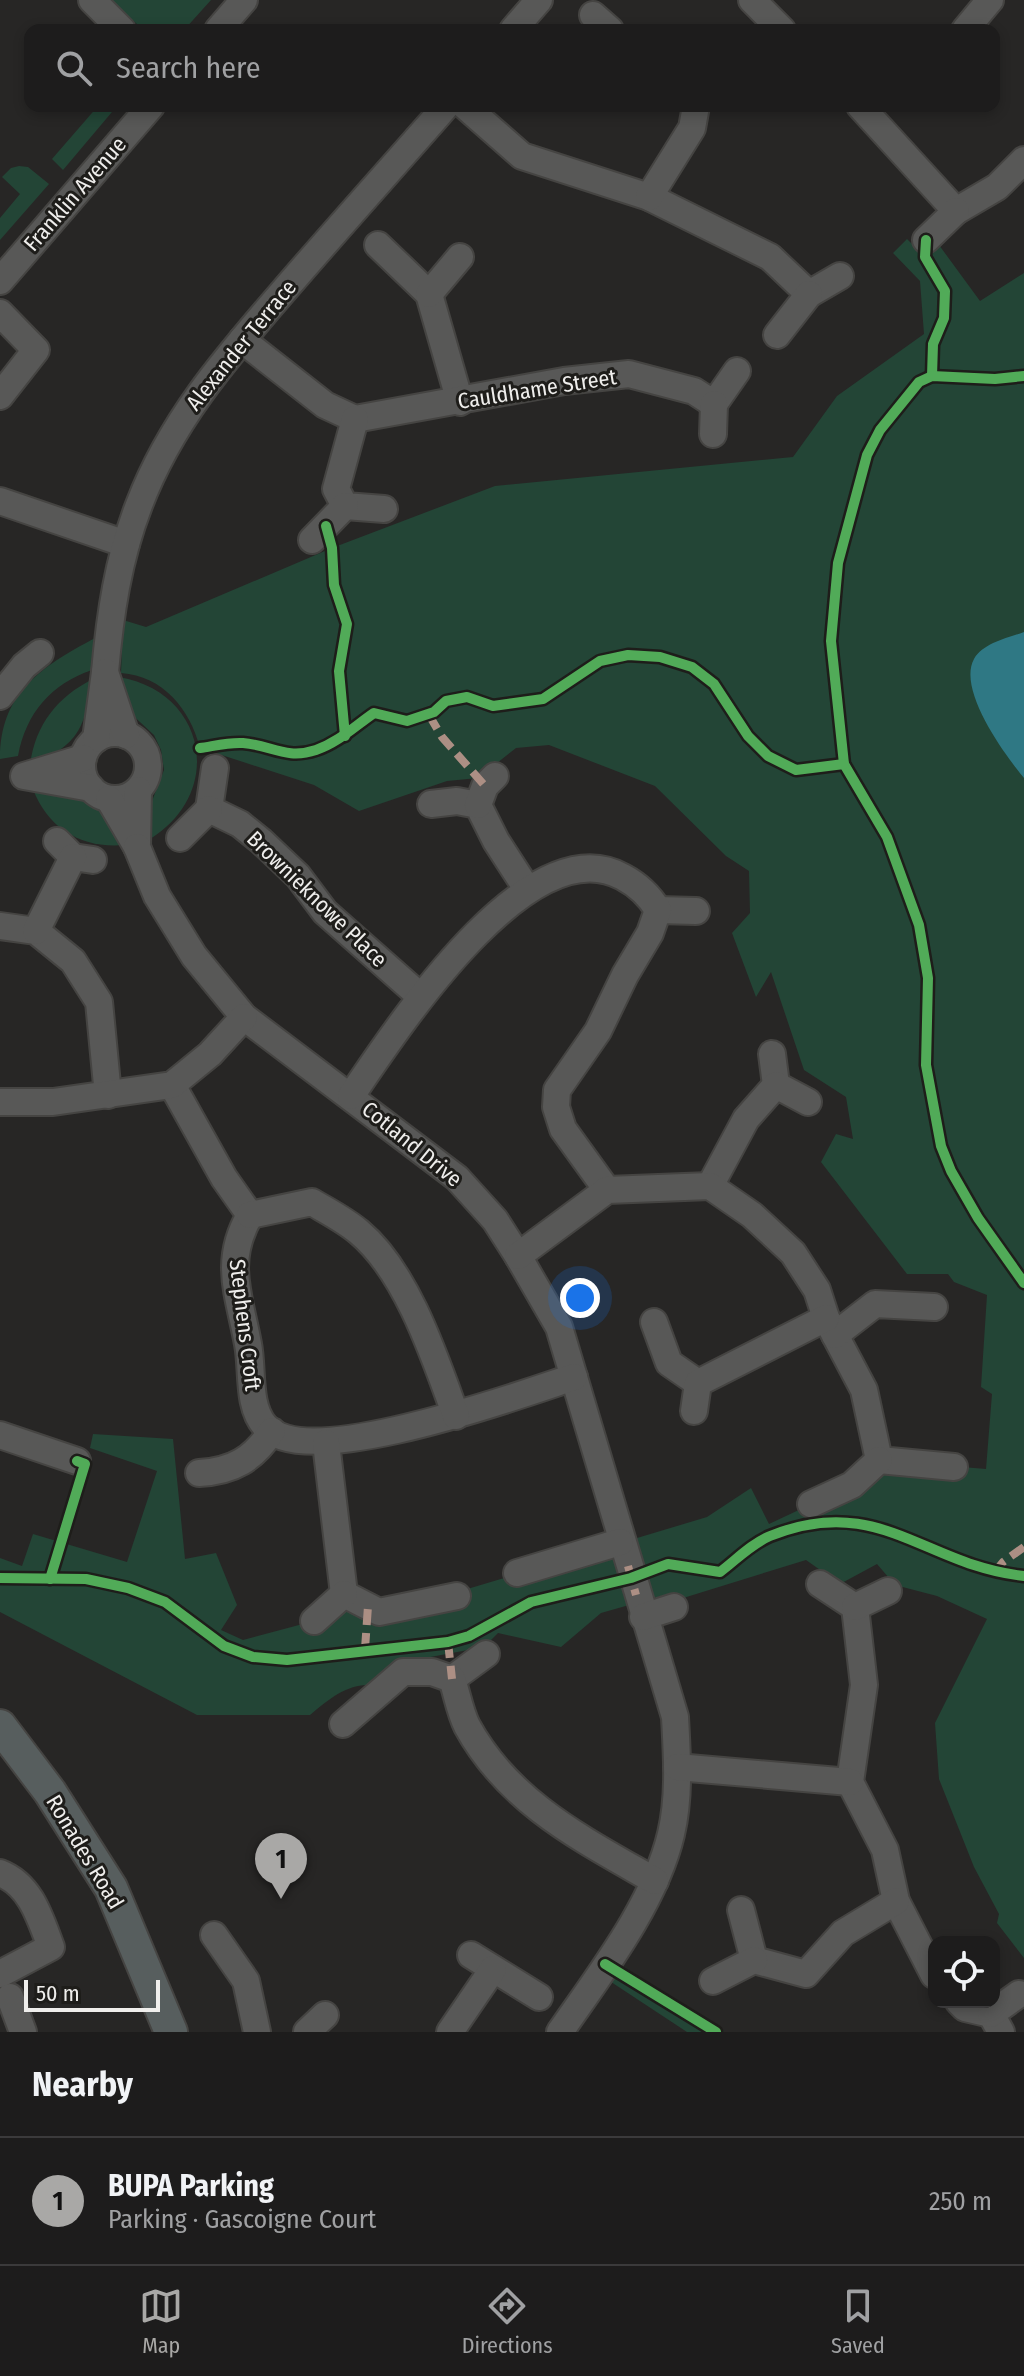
<!DOCTYPE html>
<html lang="en">
<head>
<meta charset="utf-8">
<style>
  :root { --surface:#1d1c1c; --page:#2a2929; --text:#f1f3f6; --muted:#a0a1a3; --line:#3b3a3b; --accent:#a9a8a6 }
  body { margin:0; font-family:"Fira Sans Condensed",sans-serif; background:var(--page); color:var(--text) }
  .controls { position:absolute; right:24px; bottom:24px; display:grid; overflow:hidden; border-radius:16px; box-shadow:0 4px 12px #0003 }
  .controls button { width:72px; height:72px; display:grid; place-items:center; padding:0; border:0; border-bottom:2px solid var(--line); background:var(--surface); color:var(--text); font:40px sans-serif }
  .scale { position:absolute; left:24px; bottom:20px; width:136px; box-sizing:border-box; padding-left:8px; border:4px solid #efeeec; border-top:0; font-size:22px; line-height:28px; white-space:nowrap; color:#efeeec; -webkit-text-stroke:6px #1e1d1a; paint-order:stroke }
  .you { position:absolute; left:580px; top:1298px; width:28px; height:28px; margin:-20px; border:6px solid #fff; border-radius:50%; background:#1a73e8; box-shadow:0 0 0 12px #1a73e833 }
  .badge { display:grid; place-items:center; width:52px; height:52px; border-radius:50%; background:var(--accent); color:#111; font-size:26px; font-weight:700 }
  .pin { position:absolute; translate:-50% -66px; filter:drop-shadow(0 2px 4px #0008) }
  .pin::after { content:''; position:absolute; top:42px; width:28px; height:24px; background:inherit; clip-path:polygon(0 0,100% 0,50% 100%) }
  .list { margin:0; padding:0; list-style:none }
  h2 { display:flex; justify-content:space-between; align-items:center; height:104px; margin:0; padding:0 32px; font-size:34px }
  h2 small { font-size:26px; font-weight:400; color:var(--muted) }
  .list li { display:grid; grid-template-columns:52px 1fr auto; gap:24px; align-items:center; box-sizing:border-box; height:128px; padding:0 32px; border-top:2px solid var(--line) }
  .list b { display:block; font-size:30px; white-space:nowrap }
  .list p { margin:0; font-size:26px; white-space:nowrap; color:var(--muted) }
  .list em { font-size:26px; font-style:normal; color:var(--muted) }
  .icon { flex:none; width:44px; height:44px; fill:none; stroke:currentColor; stroke-width:2; stroke-linecap:round; stroke-linejoin:round }
  .map { position:relative; flex:none; width:1024px; height:2032px; overflow:hidden }
  .search { position:absolute; background:var(--surface); box-shadow:0 4px 12px #0003; left:24px; right:24px; top:24px; height:88px; display:flex; align-items:center; gap:20px; box-sizing:border-box; padding:0 28px; border-radius:16px; color:var(--muted); font-size:30px }
  .sheet { height:232px; background:var(--surface) }
  nav { display:flex; justify-content:space-around; align-items:center; box-sizing:border-box; height:112px; border-top:2px solid var(--line); background:var(--surface); font-size:22px; color:var(--muted) }
  nav a { display:grid; justify-items:center; gap:4px }
  nav .on { color:var(--accent) }
  .map>svg:first-child { display:block }
  .green { fill:#234536 }
  .water { fill:#2f7884 }
  .lines { fill:none; stroke-linecap:round; stroke-linejoin:round }
  .minor-casing { stroke:#454442; stroke-width:30 }
  .major-casing { stroke:#454442; stroke-width:36 }
  .minor { stroke:#585857; stroke-width:26 }
  .major { stroke:#575e5e; stroke-width:32 }
  .quiet { stroke:#ac8f84; stroke-width:8; stroke-dasharray:16 8; stroke-linecap:butt }
  .cycleway-casing { stroke:#1e1d1a; stroke-width:15 }
  .cycleway { stroke:#51ab58; stroke-width:10 }
  .labels { text-anchor:middle; dominant-baseline:central; stroke-width:6; stroke-linejoin:round; paint-order:stroke }
  .street-label { font-size:22px; fill:#efeeec; stroke:#1e1d1a }
</style>
</head>
<body>
<div class="map">
<svg width="1024" height="2032" viewBox="0 0 1024 2032">
  <rect width="100%" height="100%" fill="#272625"/>
  <!-- green -->
  <g class="green">
    <polygon points="105,0 211,0 184,30 137,30 137,24 123,12 110,10"/>
    <polygon points="98,106 117,106 63,170 52,159"/>
    <polygon points="19,166 28,167 49,184 0,240 0,218 20,194 2,177 11,168"/>
    <path d="M 907,239 L 925,257 L 939,245 L 980,301 L 1024,273 L 1024,1958 L 997,1923 L 999,1914 L 974,1867 L 939,1779 L 935,1723 L 987,1619 L 937,1596 L 895,1585 L 877,1564 L 840,1584 L 806,1560 L 680,1599 L 675,1592 L 601,1613 L 561,1647 L 498,1633 L 484,1647 L 409,1661 L 376,1685 C 349,1682 330,1698 310,1715 L 197,1715 L 0,1612 L 0,1558 L 22,1566 L 33,1534 L 127,1562 L 157,1471 L 90,1448 L 93,1434 L 173,1439 L 185,1559 L 216,1553 L 237,1605 L 221,1630 L 243,1640 L 314,1621 L 344,1594 L 379,1611 L 464,1590 L 707,1517 L 751,1488 L 769,1524 L 852,1485 L 879,1460 L 986,1469 L 992,1394 L 981,1387 L 987,1295 L 954,1282 L 948,1274 L 907,1274 L 821,1162 L 836,1134 L 853,1139 L 846,1097 L 804,1070 L 771,972 L 756,997 L 732,933 L 750,913 L 749,871 L 726,856 L 655,786 L 549,745 L 516,748 L 478,778 L 447,781 L 359,811 L 314,785 L 200,748 C 190,709 163,676 121,673 L 123,620 L 146,627 L 332,548 L 495,486 L 793,457 L 837,396 L 924,334 L 920,281 L 893,253 Z"/>
    <path d="M 95,638 L 92,670 C 51,684 26,713 18,756 L 0,759 C 0,693 41,667 95,638 Z"/>
    <path d="M 119,677 C 207,692 225,793 150,839 L 152,801 L 164,770 L 161,750 L 154,735 L 127,710 Z"/>
    <path d="M 93,679 C 84,729 79,745 30,765 C 35,725 57,697 93,679 Z"/>
    <path d="M 33,789 C 83,797 98,800 125,845 C 82,849 48,829 33,789 Z"/>
    <polygon points="609,1957 724,2032 687,2032 599,1974"/>
  </g>
  <!-- water -->
  <path class="water" d="M 1024,632 L 1024,778 C 1005,755 957,690 974,659 C 983,643 1008,638 1024,632 Z"/>
  <g class="lines">
    <defs>
      <g id="minor">
        <polyline points="92,0 122,30"/>
        <polyline points="752,0 782,30"/>
        <polyline points="593,15 610,30"/>
        <polyline points="218,30 244,0"/>
        <polyline points="513,30 539,0"/>
        <polyline points="965,30 990,0"/>
        <polyline points="465,106 522,156 649,197 770,257 809,294 840,276"/>
        <polyline points="860,106 956,211 997,187 1024,160"/>
        <polyline points="649,197 692,128 696,106"/>
        <polyline points="926,240 956,211"/>
        <polyline points="378,245 429,294 460,402"/>
        <polyline points="0,281 151,106"/>
        <polyline points="429,294 460,257"/>
        <polyline points="0,313 36,350 0,396"/>
        <polyline points="777,335 809,294"/>
        <polyline points="242,340 325,405 355,419 564,381 629,374 694,391 714,404 737,371"/>
        <polyline points="355,419 336,489 345,506 384,509"/>
        <polyline points="713,434 714,404"/>
        <polyline points="0,501 126,544"/>
        <polyline points="312,540 345,506"/>
        <path d="M 105,672 C 110,615 118,559 139,505 C 170,423 224,360 281,294 C 335,231 391,169 446,106"/>
        <polyline points="0,696 24,666 40,653"/>
        <circle cx="115" cy="766" r="33"/>
        <polyline points="96,739 105,672 126,735"/>
        <polyline points="83,758 24,776 91,788"/>
        <polyline points="215,768 209,809 240,824 261,841 298,876 325,912 420,996"/>
        <polyline points="109,799 137,847 138,790"/>
        <polyline points="431,804 457,801 478,805 496,841 527,889"/>
        <polyline points="478,805 485,786 495,776"/>
        <polyline points="180,838 209,809"/>
        <polyline points="57,841 73,857 93,860"/>
        <path d="M 137,847 L 157,896 L 194,956 L 244,1017 L 457,1178 L 495,1220 L 518,1256 L 559,1327 L 675,1717 C 677,1755 680,1796 671,1834 C 655,1903 600,1974 560,2032"/>
        <polyline points="658,910 696,911"/>
        <polyline points="0,926 36,931 73,961 99,1002 108,1095"/>
        <polyline points="36,931 73,857"/>
        <polyline points="772,1054 776,1085"/>
        <path d="M 172,1085 L 224,1178 L 250,1215 C 223,1261 239,1295 248,1344 C 253,1369 247,1406 265,1426 C 306,1473 519,1395 574,1377"/>
        <path d="M 351,1096 C 395,1032 528,824 623,877 C 638,885 649,895 658,910 L 650,933 L 625,975 L 598,1031 L 557,1090 L 556,1107 L 563,1129 L 607,1190"/>
        <polyline points="0,1102 53,1102 172,1085 210,1054 244,1017"/>
        <polyline points="710,1186 746,1119 776,1085 808,1102"/>
        <path d="M 250,1215 L 312,1202 C 327,1211 345,1220 359,1232 C 407,1272 435,1358 456,1416"/>
        <polyline points="518,1256 607,1190 710,1186 752,1215 793,1253 817,1290 826,1318 864,1390 879,1460 954,1467"/>
        <polyline points="654,1322 669,1363 698,1383"/>
        <polyline points="835,1335 875,1304 934,1307"/>
        <polyline points="694,1411 698,1383 826,1318"/>
        <polyline points="0,1435 77,1461"/>
        <polyline points="326,1443 344,1594 379,1612 457,1596"/>
        <path d="M 199,1473 C 234,1471 253,1459 272,1431"/>
        <polyline points="811,1504 852,1485 879,1460"/>
        <polyline points="517,1573 620,1542"/>
        <polyline points="820,1584 855,1607 864,1685 850,1782 885,1850 896,1901 934,1975"/>
        <polyline points="855,1607 888,1591"/>
        <polyline points="643,1617 674,1607"/>
        <polyline points="314,1621 344,1594"/>
        <polyline points="452,1679 486,1654"/>
        <path d="M 343,1724 L 403,1672 L 432,1672 L 452,1679 C 457,1694 460,1712 467,1726 C 509,1803 582,1839 655,1881"/>
        <polyline points="677,1767 850,1782"/>
        <path d="M 0,1873 C 31,1885 40,1918 51,1947 L 0,1974"/>
        <polyline points="741,1910 754,1960 806,1974 843,1933 896,1901"/>
        <polyline points="214,1935 246,1981 257,2032"/>
        <polyline points="471,1955 539,1997"/>
        <polyline points="713,1981 754,1960"/>
        <polyline points="10,1997 23,2032"/>
        <polyline points="959,2002 965,2008 991,2014 1001,2032"/>
        <polyline points="991,2014 1019,1994"/>
        <polyline points="307,2032 325,2015"/>
        <polyline points="450,2032 493,1969"/>
      </g>
      <polyline id="major" points="0,1726 50,1792 111,1888 171,2032"/>
    </defs>
    <!-- minor casing -->
    <use href="#minor" class="minor-casing"/>
    <!-- major casing -->
    <use href="#major" class="major-casing"/>
    <!-- minor -->
    <use href="#minor" class="minor"/>
    <!-- major -->
    <use href="#major" class="major"/>
    <!-- quiet -->
    <g class="quiet">
      <polyline points="429,715 442,737 485,786"/>
      <polyline points="628,1566 636,1595"/>
      <polyline points="994,1573 1003,1562 1024,1547"/>
      <polyline points="448,1642 452,1679"/>
      <polyline points="365,1649 368,1606"/>
    </g>
    <defs>
      <g id="cycleway">
        <polyline points="926,240 925,257 945,291 944,318 933,344 932,376"/>
        <polyline points="1024,376 995,379 932,376 919,382 880,430 867,455 838,563 831,641 844,764 887,837 919,925 928,978 926,1065 941,1146 951,1171 978,1218 1024,1283"/>
        <polyline points="326,526 332,548 334,585 347,624 339,671 345,736"/>
        <path d="M 200,748 C 214,746 229,742 243,743 C 271,745 286,760 316,750 C 339,742 355,726 374,713 L 407,721 L 434,712 L 446,701 L 467,697 L 493,706 L 543,699 L 600,661 L 628,655 L 660,657 L 692,667 L 714,684 L 748,736 L 768,756 L 796,770 L 844,764"/>
        <path d="M 0,1578 L 86,1579 L 128,1588 L 165,1602 L 224,1646 L 253,1657 L 287,1660 L 448,1642 L 469,1636 L 531,1602 L 631,1578 L 668,1564 L 720,1572 C 736,1560 751,1544 770,1536 C 879,1492 925,1566 1024,1576"/>
        <polyline points="50,1579 85,1464 77,1461"/>
        <polyline points="605,1964 716,2032"/>
      </g>
    </defs>
    <!-- cycleway casing -->
    <use href="#cycleway" class="cycleway-casing"/>
    <!-- cycleway -->
    <use href="#cycleway" class="cycleway"/>
  </g>
  <g class="labels">
    <!-- street labels -->
    <g class="street-label">
      <text transform="translate(75 194) rotate(-49)">Franklin Avenue</text>
      <text transform="translate(241 345) rotate(-51)">Alexander Terrace</text>
      <text transform="translate(537 389) rotate(-9)">Cauldhame Street</text>
      <text transform="translate(317 899) rotate(44)">Brownieknowe Place</text>
      <text transform="translate(412 1144) rotate(39)">Cotland Drive</text>
      <text transform="translate(245 1325) rotate(83)">Stephens Croft</text>
      <text transform="translate(85 1852) rotate(59)">Ronades Road</text>
    </g>
  </g>
</svg>
<div class="controls">
<button><svg class="icon" aria-label="locate" viewBox="0 0 24 24"><circle cx="12" cy="12" r="6"/><path d="M12 2v4M12 18v4M2 12h4M18 12h4"/></svg></button>
</div>
<div class="scale">50 m</div>
<div class="you"></div>
<div class="pin badge" style="left:281px;top:1899px">1</div>
<div class="search"><svg class="icon" aria-label="search" viewBox="0 0 24 24"><circle cx="10" cy="10" r="6"/><path d="M15 15l6 6"/></svg>Search here</div>
</div>
<section class="sheet">
<h2>Nearby<small></small></h2>
<ul class="list">
<li><span class="badge">1</span><div><b>BUPA Parking</b><p>Parking · Gascoigne Court</p></div><em>250 m</em></li>
</ul>
</section>
<nav>
<a class="on"><svg class="icon" aria-label="map" viewBox="0 0 24 24"><path d="M3 6l6-2 6 2 6-2v14l-6 2-6-2-6 2zM9 4v14M15 6v14"/></svg>Map</a>
<a><svg class="icon" aria-label="directions" viewBox="0 0 24 24"><path d="M12 3l9 9-9 9-9-9zM9 14v-3h6M13 9l2 2-2 2"/></svg>Directions</a>
<a><svg class="icon" aria-label="saved" viewBox="0 0 24 24"><path d="M7 4h10v16l-5-4-5 4z"/></svg>Saved</a>
</nav>
</body>
</html>
